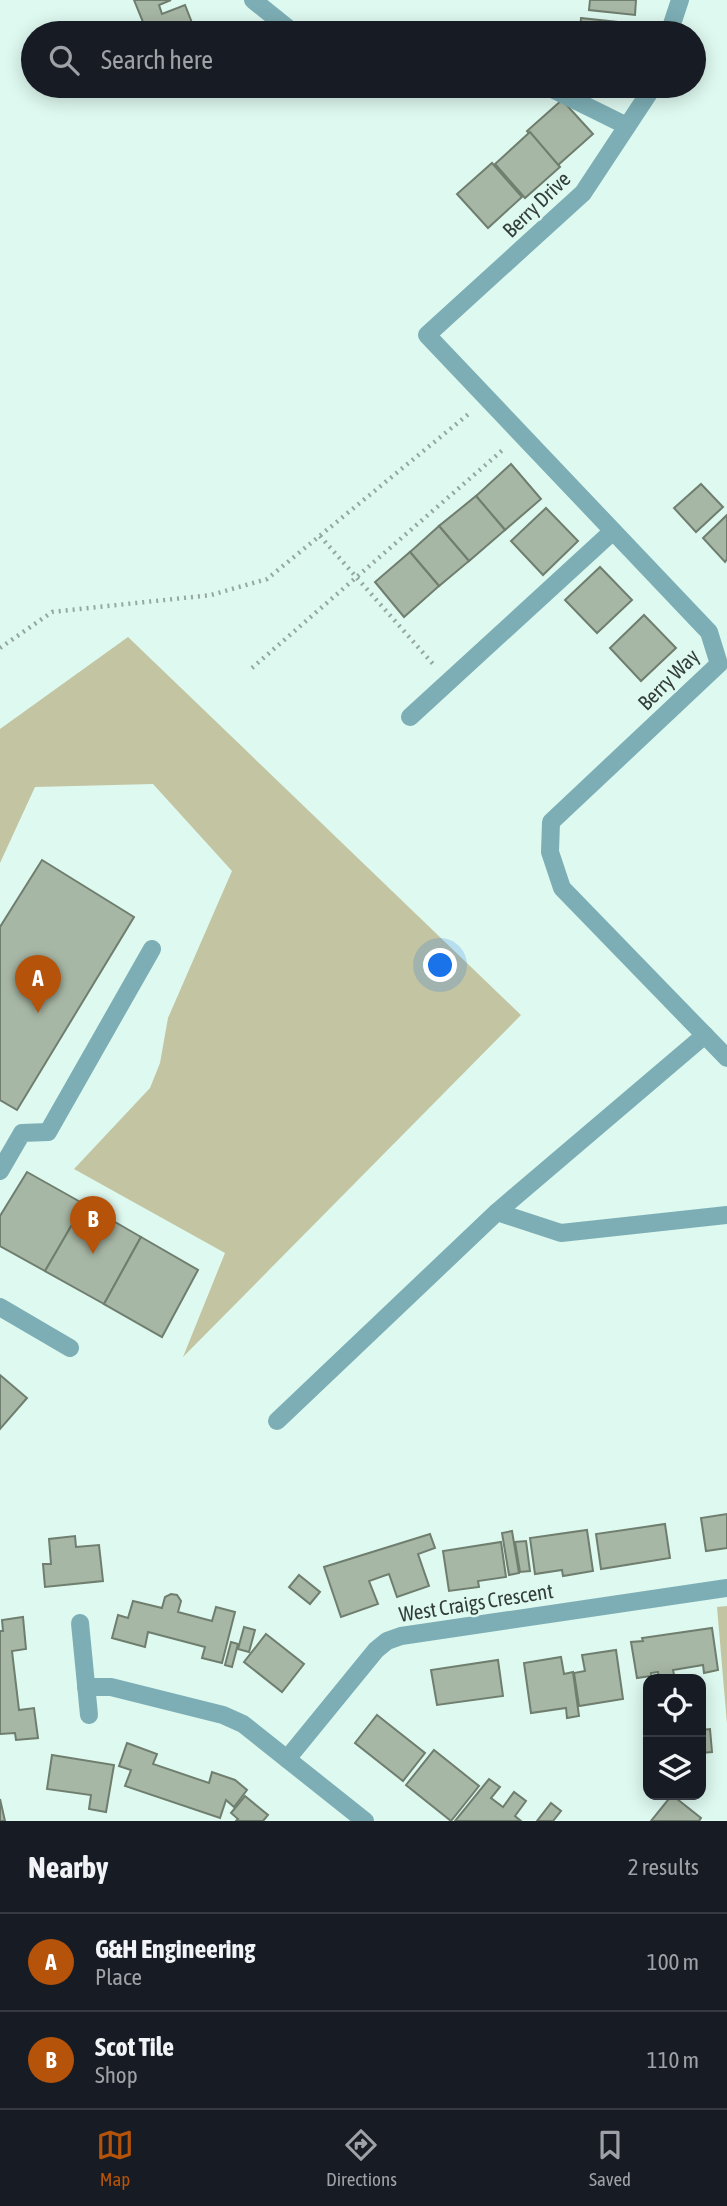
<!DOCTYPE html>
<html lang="en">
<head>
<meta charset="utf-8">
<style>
  :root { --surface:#171b24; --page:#20242c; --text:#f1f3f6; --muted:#9ea1a6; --line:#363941; --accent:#b45309 }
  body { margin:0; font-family:"Asap Condensed",sans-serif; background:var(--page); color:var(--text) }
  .controls { position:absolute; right:21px; bottom:21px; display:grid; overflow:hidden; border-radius:14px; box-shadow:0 4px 18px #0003 }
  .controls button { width:63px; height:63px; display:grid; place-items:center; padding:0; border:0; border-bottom:2px solid var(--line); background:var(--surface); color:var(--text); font:35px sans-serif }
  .you { position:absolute; left:441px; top:966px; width:24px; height:24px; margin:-18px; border:5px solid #fff; border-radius:50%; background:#1a73e8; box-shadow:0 0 0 10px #1a73e833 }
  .badge { display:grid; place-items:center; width:46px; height:46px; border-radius:50%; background:var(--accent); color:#fff; font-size:23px; font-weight:700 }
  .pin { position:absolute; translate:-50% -58px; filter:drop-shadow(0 2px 4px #0008) }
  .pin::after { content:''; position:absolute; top:37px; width:24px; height:21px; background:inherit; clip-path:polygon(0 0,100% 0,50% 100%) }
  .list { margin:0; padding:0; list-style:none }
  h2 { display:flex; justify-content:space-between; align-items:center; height:91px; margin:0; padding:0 28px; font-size:30px }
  h2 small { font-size:23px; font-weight:400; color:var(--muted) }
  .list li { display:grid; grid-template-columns:46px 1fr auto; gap:21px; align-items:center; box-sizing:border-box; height:98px; padding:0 28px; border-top:2px solid var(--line) }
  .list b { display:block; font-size:26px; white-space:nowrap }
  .list p { margin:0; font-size:23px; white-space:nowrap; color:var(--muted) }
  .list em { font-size:23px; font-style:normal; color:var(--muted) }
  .icon { flex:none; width:38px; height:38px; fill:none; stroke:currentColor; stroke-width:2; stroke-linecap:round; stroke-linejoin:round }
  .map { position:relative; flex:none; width:727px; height:1821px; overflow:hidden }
  .search { position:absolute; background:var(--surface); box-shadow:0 4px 18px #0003; left:21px; right:21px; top:21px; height:77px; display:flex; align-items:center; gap:18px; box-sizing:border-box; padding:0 24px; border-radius:38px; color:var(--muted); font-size:26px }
  .sheet { height:287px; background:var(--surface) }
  nav { display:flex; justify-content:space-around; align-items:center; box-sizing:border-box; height:98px; border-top:2px solid var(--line); background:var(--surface); font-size:19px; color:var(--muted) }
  nav a { display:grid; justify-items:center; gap:4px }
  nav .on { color:var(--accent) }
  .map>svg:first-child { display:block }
  .green { fill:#c3c4a1 }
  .building { fill:#a7b7a5; stroke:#6f7e6e; stroke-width:2 }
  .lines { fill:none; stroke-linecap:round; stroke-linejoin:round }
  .path { stroke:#94a8a1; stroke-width:4.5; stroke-dasharray:2 5; stroke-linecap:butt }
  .minor { stroke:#7daeb5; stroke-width:18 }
  .labels { text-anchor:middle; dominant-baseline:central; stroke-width:5; stroke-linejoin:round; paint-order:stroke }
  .street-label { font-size:21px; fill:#333e3b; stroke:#def9f0 }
</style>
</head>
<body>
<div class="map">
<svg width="727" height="1821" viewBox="0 0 727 1821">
  <rect width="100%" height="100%" fill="#def9f0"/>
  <!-- green -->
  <g class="green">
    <polygon points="128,637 521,1015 183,1357 225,1253 74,1169 150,1088 160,1063 168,1018 232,871 153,784 35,787 0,863 0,729"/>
    <polygon points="727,1606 727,1724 717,1607"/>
  </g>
  <!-- building -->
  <g class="building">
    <polygon points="134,0 171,0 159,5 162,14 185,5 196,33 141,33 138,24 143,22"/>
    <polygon points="590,0 636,0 635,15 589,10"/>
    <polygon points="581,18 627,23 626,33 580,33"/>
    <polygon points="562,100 593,134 558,165 527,131"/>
    <polygon points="530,132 560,167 525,198 495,164"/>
    <polygon points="492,163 522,197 488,228 457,194"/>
    <polygon points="511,464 541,499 505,530 476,496"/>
    <polygon points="701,484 723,507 696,532 674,508"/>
    <polygon points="476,496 505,530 469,561 439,526"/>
    <polygon points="546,508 578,541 543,575 511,541"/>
    <polygon points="727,515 727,559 725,562 703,538"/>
    <polygon points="439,526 469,561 439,586 410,552"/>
    <polygon points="410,552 439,586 404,617 375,582"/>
    <polygon points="600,567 632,600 597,633 565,600"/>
    <polygon points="644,615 676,648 641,681 610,648"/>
    <polygon points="42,860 134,917 17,1110 0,1100 0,927"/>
    <polygon points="27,1172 84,1204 45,1271 0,1246 0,1216"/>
    <polygon points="84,1204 141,1237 104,1304 45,1271"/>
    <polygon points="141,1237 198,1270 162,1337 104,1304"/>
    <polygon points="0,1375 27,1398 0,1429"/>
    <polygon points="727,1514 727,1548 706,1551 701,1518"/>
    <polygon points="665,1524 670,1558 601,1569 596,1534"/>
    <polygon points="587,1530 593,1571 563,1576 562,1570 535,1574 530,1538"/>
    <polygon points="512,1531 519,1573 509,1575 502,1533"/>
    <polygon points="430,1534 435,1548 418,1554 429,1586 397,1597 389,1574 369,1581 378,1604 341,1617 324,1567"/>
    <polygon points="75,1536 76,1547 99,1545 103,1581 45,1587 43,1564 51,1564 49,1539"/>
    <polygon points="526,1541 530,1571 520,1572 515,1542"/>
    <polygon points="501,1542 506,1577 478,1581 479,1587 449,1591 443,1551"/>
    <polygon points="299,1575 320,1592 310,1604 289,1587"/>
    <polygon points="171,1594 177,1595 181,1601 178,1612 212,1621 216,1607 235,1612 222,1663 202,1658 205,1647 148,1632 145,1647 112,1638 118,1615 128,1618 133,1601 162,1608 165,1597"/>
    <polygon points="23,1617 26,1649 12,1651 19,1710 34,1708 38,1738 16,1740 15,1733 0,1734 0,1631 3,1631 2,1620"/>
    <polygon points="244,1627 255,1630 249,1652 238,1649"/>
    <polygon points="712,1628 718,1670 704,1673 703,1665 673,1670 675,1679 659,1679 658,1672 651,1673 651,1676 637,1678 631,1642 643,1641 642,1638"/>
    <polygon points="266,1634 304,1664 282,1692 244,1662"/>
    <polygon points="231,1642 238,1644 232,1667 225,1665"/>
    <polygon points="616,1650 623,1699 579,1706 574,1673 585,1671 582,1655"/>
    <polygon points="561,1657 564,1674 573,1672 579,1716 567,1718 566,1708 531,1713 524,1663"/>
    <polygon points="498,1660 503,1696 437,1705 431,1670"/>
    <polygon points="377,1715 425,1753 403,1781 355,1743"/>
    <polygon points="710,1729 712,1752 701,1753 701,1730"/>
    <polygon points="127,1743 157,1754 153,1764 209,1783 212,1772 235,1780 247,1790 234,1807 226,1800 220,1818 125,1786 131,1770 119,1766"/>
    <polygon points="434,1750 479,1786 451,1821 406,1785"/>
    <polygon points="52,1755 114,1765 106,1812 89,1809 91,1795 47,1789"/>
    <polygon points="489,1779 500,1787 491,1798 503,1807 514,1792 526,1801 515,1816 521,1821 455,1821"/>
    <polygon points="672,1795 701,1818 699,1821 651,1821"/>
    <polygon points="245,1796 268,1815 263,1821 236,1821 238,1819 231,1813"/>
    <polygon points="0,1799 5,1821 0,1821"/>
    <polygon points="551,1803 561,1811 553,1821 537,1821"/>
  </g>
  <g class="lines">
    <!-- path -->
    <g class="path">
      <polyline points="320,536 434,665"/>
      <polyline points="0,648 52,612 211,595 267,579 471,412"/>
      <polyline points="252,668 505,448"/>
    </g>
    <!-- minor -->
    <g class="minor">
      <polyline points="253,0 294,33"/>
      <polyline points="669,33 680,0"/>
      <polyline points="546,86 627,126"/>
      <polyline points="651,86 649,93 583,193 427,335 709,632 719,664 551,822 550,852 562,888 727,1058"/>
      <polyline points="410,717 613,531"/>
      <polyline points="0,1171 22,1133 48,1132 152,949"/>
      <polyline points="497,1212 561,1233 727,1215"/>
      <polyline points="0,1307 70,1348"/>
      <polyline points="277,1421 497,1212 705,1035"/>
      <polyline points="80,1623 89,1715"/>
      <polyline points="86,1687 111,1687 223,1715 243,1724 365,1821"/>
      <polyline points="287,1759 376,1650 387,1641 401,1636 727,1588"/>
    </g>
  </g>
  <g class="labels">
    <!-- street labels -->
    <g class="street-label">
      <text transform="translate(536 204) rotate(-44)">Berry Drive</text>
      <text transform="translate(668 679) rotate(-45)">Berry Way</text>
      <text transform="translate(476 1602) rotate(-9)">West Craigs Crescent</text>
    </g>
  </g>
</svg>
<div class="controls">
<button><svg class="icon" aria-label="locate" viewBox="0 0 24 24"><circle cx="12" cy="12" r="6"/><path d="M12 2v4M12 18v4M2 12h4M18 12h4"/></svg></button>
<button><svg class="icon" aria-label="layers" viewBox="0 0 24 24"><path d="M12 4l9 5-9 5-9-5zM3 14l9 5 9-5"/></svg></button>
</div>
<div class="you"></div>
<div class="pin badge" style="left:38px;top:1013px">A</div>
<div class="pin badge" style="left:93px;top:1254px">B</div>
<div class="search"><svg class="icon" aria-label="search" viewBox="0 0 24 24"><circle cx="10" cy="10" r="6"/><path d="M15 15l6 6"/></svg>Search here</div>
</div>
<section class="sheet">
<h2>Nearby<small>2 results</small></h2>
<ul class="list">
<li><span class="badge">A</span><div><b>G&amp;H Engineering</b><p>Place</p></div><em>100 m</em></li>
<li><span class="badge">B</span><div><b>Scot Tile</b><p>Shop</p></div><em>110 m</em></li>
</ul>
</section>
<nav>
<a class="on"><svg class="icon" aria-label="map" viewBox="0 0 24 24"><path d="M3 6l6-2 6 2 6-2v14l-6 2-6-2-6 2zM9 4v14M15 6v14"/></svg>Map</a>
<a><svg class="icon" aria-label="directions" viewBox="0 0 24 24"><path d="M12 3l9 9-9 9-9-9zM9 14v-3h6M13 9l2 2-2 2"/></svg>Directions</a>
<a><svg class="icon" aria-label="saved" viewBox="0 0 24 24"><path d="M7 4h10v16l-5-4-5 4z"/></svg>Saved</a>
</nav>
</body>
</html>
